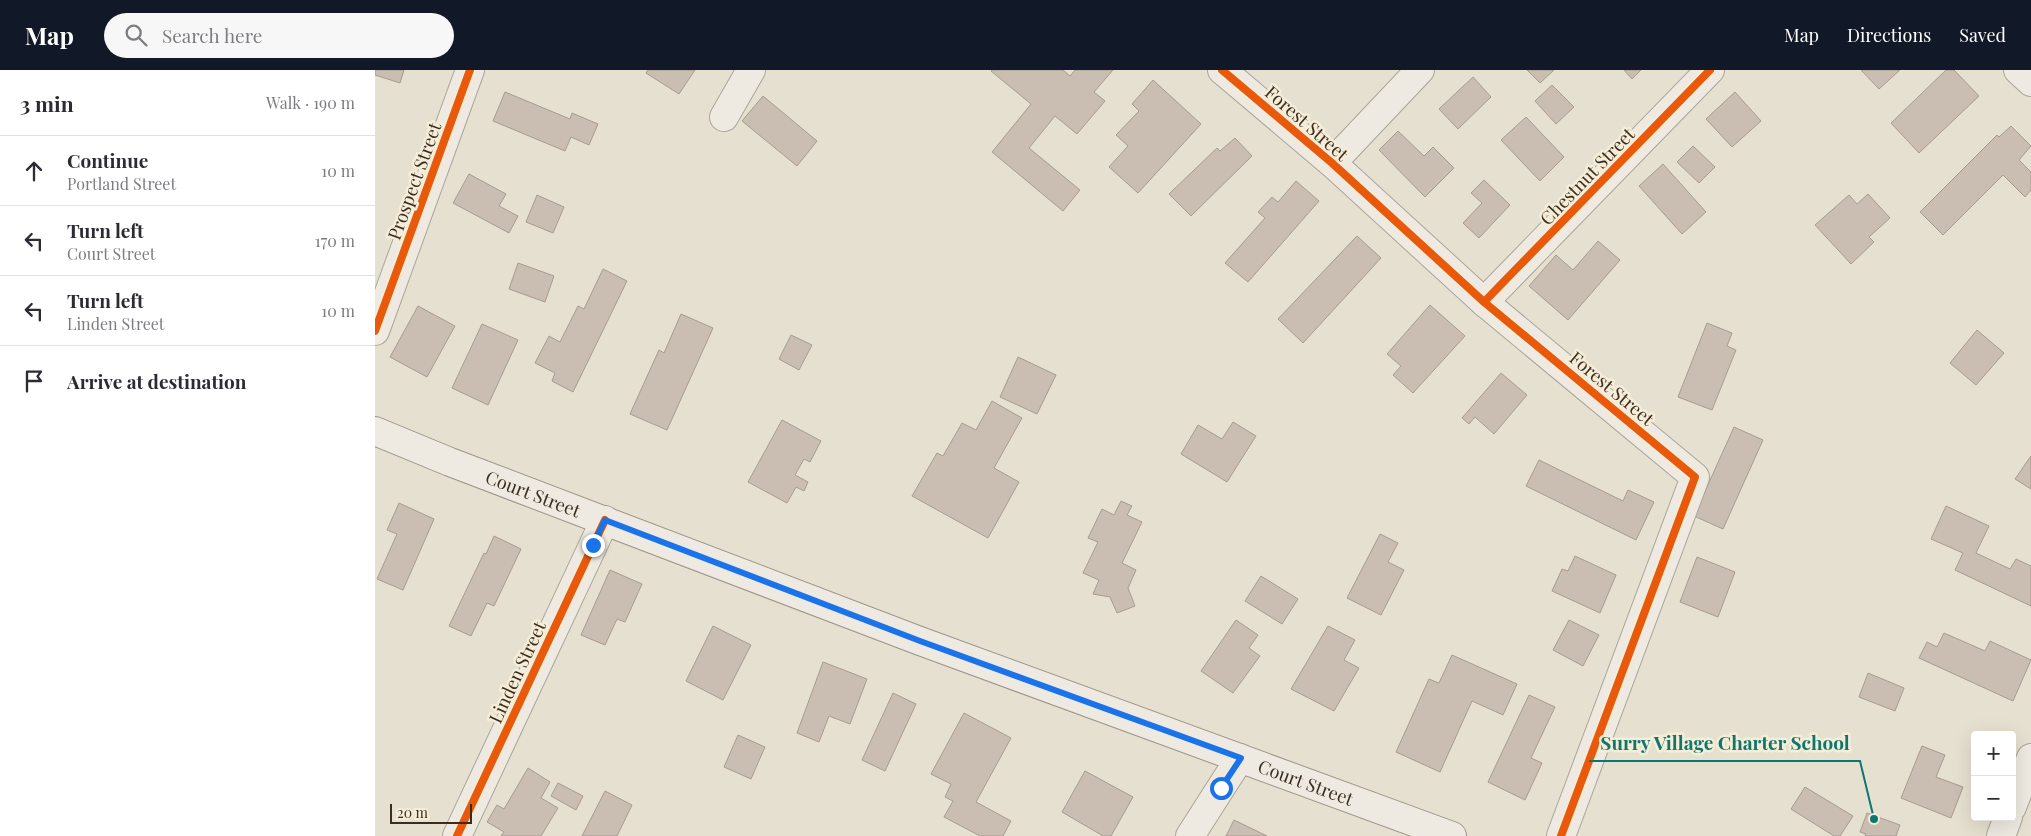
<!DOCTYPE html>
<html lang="en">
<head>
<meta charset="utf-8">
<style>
  :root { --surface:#fff; --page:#f7f7f7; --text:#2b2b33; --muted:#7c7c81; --line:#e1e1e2; --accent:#111827 }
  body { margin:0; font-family:"Playfair Display",serif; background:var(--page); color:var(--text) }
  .controls { position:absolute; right:15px; bottom:15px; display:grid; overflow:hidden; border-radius:5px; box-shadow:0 5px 20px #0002 }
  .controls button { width:45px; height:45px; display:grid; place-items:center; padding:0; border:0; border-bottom:1px solid var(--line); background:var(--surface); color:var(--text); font:25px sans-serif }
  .scale { position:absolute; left:15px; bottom:12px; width:82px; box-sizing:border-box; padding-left:5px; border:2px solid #3a2d20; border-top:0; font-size:14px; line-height:18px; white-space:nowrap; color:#3a2d20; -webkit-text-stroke:4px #f5edd7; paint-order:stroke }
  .stop { position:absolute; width:15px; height:15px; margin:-11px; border:4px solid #1a73e8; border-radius:50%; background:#fff }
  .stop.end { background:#1a73e8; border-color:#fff; box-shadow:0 1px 5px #0008 }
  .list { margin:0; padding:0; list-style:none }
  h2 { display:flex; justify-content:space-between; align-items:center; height:65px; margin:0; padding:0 20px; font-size:21px }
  h2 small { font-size:16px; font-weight:400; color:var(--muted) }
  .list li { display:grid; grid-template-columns:32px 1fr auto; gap:15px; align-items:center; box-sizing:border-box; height:70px; padding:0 20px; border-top:1px solid var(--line) }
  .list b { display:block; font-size:19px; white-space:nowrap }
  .list p { margin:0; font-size:16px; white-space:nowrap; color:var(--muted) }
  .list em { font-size:16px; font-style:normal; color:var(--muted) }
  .icon { flex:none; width:28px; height:28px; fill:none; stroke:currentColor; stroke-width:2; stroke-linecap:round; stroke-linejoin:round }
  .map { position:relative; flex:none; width:1656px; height:766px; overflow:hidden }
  header { display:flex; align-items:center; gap:30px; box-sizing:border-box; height:70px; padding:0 25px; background:var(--accent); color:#fff }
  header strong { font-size:24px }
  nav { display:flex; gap:28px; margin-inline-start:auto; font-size:18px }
  .search { width:350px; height:45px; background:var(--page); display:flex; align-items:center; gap:12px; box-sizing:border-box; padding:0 18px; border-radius:28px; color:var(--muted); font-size:19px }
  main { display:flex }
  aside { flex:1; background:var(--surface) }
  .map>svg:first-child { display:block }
  .building { fill:#c9beb1; stroke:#a69c8f }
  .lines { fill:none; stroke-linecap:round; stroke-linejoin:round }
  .street-casing { stroke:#aba598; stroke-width:30 }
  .secondary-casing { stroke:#9b9488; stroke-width:30 }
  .street { stroke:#eeeae1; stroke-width:28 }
  .secondary { stroke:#eeeae1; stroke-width:28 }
  .cycleway-casing { stroke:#f5edd7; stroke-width:11 }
  .cycleway { stroke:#e8590c; stroke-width:8 }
  .route { stroke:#1a73e8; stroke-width:6 }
  .labels { text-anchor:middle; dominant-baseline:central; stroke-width:5; stroke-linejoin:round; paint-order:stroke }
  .street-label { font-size:18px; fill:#3a2d20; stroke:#f5edd7 }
  .leader { fill:none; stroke:#0f766e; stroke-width:2 }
  .callout-dot { fill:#0f766e; stroke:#f5edd7; stroke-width:2 }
  .callout-label { font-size:19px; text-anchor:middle; font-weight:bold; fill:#0f766e; stroke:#f5edd7; stroke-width:5; stroke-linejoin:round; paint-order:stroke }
</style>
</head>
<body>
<header>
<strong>Map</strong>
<div class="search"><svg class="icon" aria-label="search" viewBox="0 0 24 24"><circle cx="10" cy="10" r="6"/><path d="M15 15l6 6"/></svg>Search here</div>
<nav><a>Map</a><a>Directions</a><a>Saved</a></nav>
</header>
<main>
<aside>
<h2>3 min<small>Walk · 190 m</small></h2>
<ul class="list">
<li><svg class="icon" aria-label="ahead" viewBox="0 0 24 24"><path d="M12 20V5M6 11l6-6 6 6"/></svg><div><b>Continue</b><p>Portland Street</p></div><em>10 m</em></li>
<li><svg class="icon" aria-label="left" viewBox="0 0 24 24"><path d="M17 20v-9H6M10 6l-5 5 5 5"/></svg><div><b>Turn left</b><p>Court Street</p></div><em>170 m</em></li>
<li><svg class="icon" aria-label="left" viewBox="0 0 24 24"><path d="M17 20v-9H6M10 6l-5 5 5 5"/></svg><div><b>Turn left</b><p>Linden Street</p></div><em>10 m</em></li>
<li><svg class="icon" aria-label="arrive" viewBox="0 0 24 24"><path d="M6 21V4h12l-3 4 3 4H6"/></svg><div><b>Arrive at destination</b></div></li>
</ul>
</aside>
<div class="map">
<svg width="1656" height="766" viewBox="0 0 1656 766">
  <rect width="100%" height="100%" fill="#e6e0d0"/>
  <!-- building -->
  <g class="building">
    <polygon points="0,0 29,0 25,13 0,5"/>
    <polygon points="273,0 320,0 304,24 271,3"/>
    <polygon points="617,0 688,0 695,6 700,0 738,0 719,22 730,31 702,64 680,46 654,78 705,120 688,141 617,82 656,34 616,1"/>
    <polygon points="1152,0 1179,0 1165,13"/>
    <polygon points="1249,0 1266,0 1257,9"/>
    <polygon points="1486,0 1525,0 1504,19"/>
    <polygon points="1571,0 1579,0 1604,26 1544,83 1516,53"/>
    <polygon points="1098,7 1116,27 1083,59 1064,39"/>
    <polygon points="778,10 826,54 763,123 734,97 753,76 741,65 764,41 757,34"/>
    <polygon points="1177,15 1199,37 1181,54 1160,31"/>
    <polygon points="130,22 195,49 197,43 223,54 214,75 196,67 190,81 118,51"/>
    <polygon points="1360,22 1386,51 1357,77 1331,49"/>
    <polygon points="388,26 442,71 422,96 367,51"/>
    <polygon points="1151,47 1189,87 1165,111 1126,70"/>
    <polygon points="1636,56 1656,76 1644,90 1656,102 1656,120 1650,127 1628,105 1568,165 1545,142 1622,65 1624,67"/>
    <polygon points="1023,61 1049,86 1058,77 1079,98 1050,127 1004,80"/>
    <polygon points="860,68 877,86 816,146 794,124 842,78 845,81"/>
    <polygon points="1318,76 1340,97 1324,113 1302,92"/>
    <polygon points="1288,94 1331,142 1307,164 1264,116"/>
    <polygon points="94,104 131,124 124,136 143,146 134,163 78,133"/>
    <polygon points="1109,110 1135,135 1104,168 1088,153 1107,133 1096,123"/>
    <polygon points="921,111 944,131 873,212 850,193 890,148 883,142 897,127 903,132"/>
    <polygon points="1493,124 1515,148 1494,167 1499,172 1476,194 1440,155 1474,125 1482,134"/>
    <polygon points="162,125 189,137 178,163 151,152"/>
    <polygon points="982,166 1006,188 928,273 903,249"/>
    <polygon points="1223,171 1245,190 1193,250 1154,216 1181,185 1198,200"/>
    <polygon points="143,193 179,206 170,232 134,219"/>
    <polygon points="228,199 252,211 198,322 177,311 180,303 160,293 174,266 185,272 203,236 209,239"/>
    <polygon points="1055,235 1090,266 1038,323 1018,305 1026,296 1012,284"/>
    <polygon points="43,236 80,256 52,307 15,287"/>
    <polygon points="306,244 338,258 292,360 255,344 284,280 289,283"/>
    <polygon points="1332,253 1357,263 1352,276 1361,280 1337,340 1303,327"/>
    <polygon points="107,254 143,270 113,335 77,318"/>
    <polygon points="1602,260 1629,283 1601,315 1575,293"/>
    <polygon points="416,265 437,275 424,300 404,289"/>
    <polygon points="643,287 681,305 662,344 625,327"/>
    <polygon points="1126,303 1152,325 1119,364 1100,347 1094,354 1087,348"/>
    <polygon points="617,331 647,348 619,398 644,412 613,468 537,426 562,383 568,386 587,353 601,360"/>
    <polygon points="407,350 446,371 435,392 429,389 420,405 433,412 429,421 421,417 412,433 373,412"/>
    <polygon points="858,352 881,366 852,412 806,384 823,355 847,369"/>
    <polygon points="1359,357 1388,370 1348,459 1319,446"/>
    <polygon points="1656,386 1656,419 1640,409"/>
    <polygon points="1164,390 1248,431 1253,420 1279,432 1261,470 1151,416"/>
    <polygon points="746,431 757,436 752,445 767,452 747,493 761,500 753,518 760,536 742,543 735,527 718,524 724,510 708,503 723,472 713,468 727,439 739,445"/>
    <polygon points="24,433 59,449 28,520 2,509 22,464 12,460"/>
    <polygon points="1571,436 1614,456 1601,483 1635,499 1641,489 1656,496 1656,536 1580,500 1588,483 1556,469"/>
    <polygon points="1005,464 1023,473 1013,492 1029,500 1006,545 972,528"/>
    <polygon points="119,466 146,479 119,536 112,533 96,566 74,556 109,483 111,484"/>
    <polygon points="1200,486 1241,505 1225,543 1177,521 1187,499 1193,501"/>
    <polygon points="1322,487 1360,502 1343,547 1305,532"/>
    <polygon points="235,500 267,514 250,552 242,549 230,575 206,565"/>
    <polygon points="886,506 923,529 907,554 870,531"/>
    <polygon points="861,550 883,565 874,578 885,586 858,623 826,601"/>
    <polygon points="1194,550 1224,565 1208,596 1178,580"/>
    <polygon points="338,556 376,575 348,630 311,611"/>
    <polygon points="953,556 980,570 969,590 984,598 959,641 916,619"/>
    <polygon points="1569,563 1610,581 1615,571 1656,590 1638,631 1544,588 1552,572 1562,577"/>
    <polygon points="1077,585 1142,614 1128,645 1097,631 1065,702 1021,682 1054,609 1064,613"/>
    <polygon points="448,592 492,609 475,654 454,646 444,672 422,663"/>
    <polygon points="1493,603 1529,618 1520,641 1484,627"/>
    <polygon points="518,623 541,634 510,701 487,690"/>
    <polygon points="1154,625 1180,637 1156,688 1167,693 1150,730 1113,712"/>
    <polygon points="589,643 636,668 601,732 636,751 628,766 605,766 569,747 578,731 570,727 576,714 556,704"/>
    <polygon points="363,665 390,677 376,709 349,697"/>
    <polygon points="1547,676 1570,685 1561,707 1588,717 1576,748 1526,728"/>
    <polygon points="153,698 175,712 166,728 183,738 166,766 126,766 129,762 112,752 122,735 129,739"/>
    <polygon points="710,701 758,727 736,766 728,766 687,742"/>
    <polygon points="183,713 208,726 201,740 176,726"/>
    <polygon points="1430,717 1478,746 1465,766 1459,766 1416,739"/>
    <polygon points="230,721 257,735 242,766 207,766"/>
    <polygon points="1492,743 1525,755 1521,766 1490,766 1491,764 1485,762"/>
    <polygon points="859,750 892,766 851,766"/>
  </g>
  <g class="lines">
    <defs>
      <g id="street">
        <polyline points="847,0 957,93 1109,232 1320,407 1186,766"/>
        <polyline points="1643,0 1656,12"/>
        <polyline points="349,47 376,0"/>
        <polyline points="957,93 1045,0"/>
        <polyline points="1109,232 1335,0"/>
        <polyline points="0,261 95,0"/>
        <polyline points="1637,737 1656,688"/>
        <polyline points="82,766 230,450"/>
        <polyline points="815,766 865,688"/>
        <polyline points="1626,766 1633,747"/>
      </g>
      <g id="secondary">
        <path id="s1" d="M 0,361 L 75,392 L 545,571 L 1077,766"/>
      </g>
    </defs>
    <!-- street casing -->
    <use href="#street" class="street-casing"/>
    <!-- secondary casing -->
    <use href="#secondary" class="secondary-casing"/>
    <!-- street -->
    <use href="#street" class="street"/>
    <!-- secondary -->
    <use href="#secondary" class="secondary"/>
    <defs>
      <g id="cycleway">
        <polyline points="847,0 957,93 1109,232 1320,407 1186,766"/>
        <polyline points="1109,232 1335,0"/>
        <polyline points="0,261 95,0"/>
        <polyline points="82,766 230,450"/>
      </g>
    </defs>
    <!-- cycleway casing -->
    <use href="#cycleway" class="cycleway-casing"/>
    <!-- cycleway -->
    <use href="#cycleway" class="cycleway"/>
  </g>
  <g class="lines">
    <!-- route -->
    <polyline class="route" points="218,475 230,450 545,571 866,688 846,718"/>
  </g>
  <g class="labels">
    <!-- street labels -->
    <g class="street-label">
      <text transform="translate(932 53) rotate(41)">Forest Street</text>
      <text transform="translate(1212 106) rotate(-46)">Chestnut Street</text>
      <text transform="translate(39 111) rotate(-70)">Prospect Street</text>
      <text transform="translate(1237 318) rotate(40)">Forest Street</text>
      <text stroke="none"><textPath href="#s1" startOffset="170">Court Street</textPath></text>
      <text transform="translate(142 602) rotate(-65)">Linden Street</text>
      <text stroke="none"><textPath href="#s1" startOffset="995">Court Street</textPath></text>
    </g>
  </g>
  <!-- callouts -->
  <path class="leader" d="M1499 749L1485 691H1214"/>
  <circle class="callout-dot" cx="1499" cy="749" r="5"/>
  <g class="callout-label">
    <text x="1350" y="680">Surry Village Charter School</text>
  </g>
</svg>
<div class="controls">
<button>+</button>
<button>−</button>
</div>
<div class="scale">20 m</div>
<div class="stop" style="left:846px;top:718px"></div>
<div class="stop end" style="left:218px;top:475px"></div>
</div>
</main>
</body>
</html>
